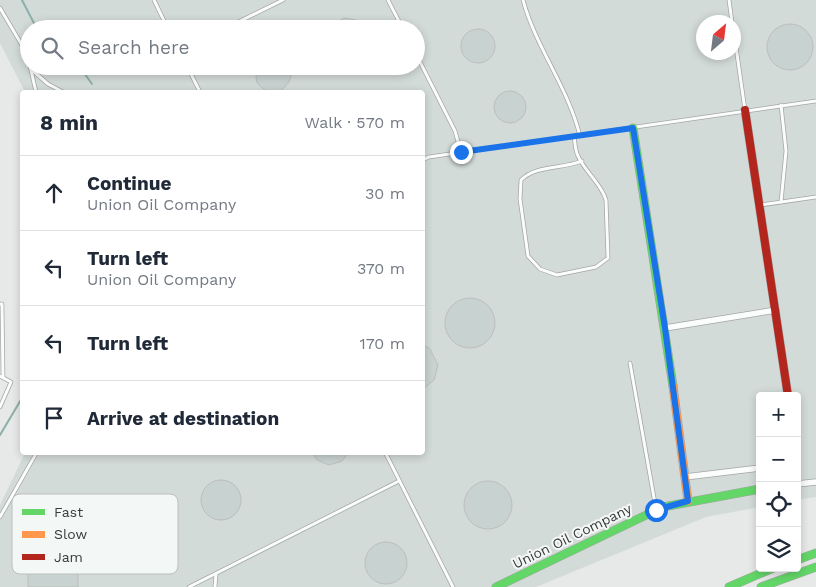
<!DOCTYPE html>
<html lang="en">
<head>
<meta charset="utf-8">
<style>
  :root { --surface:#fff; --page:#f2f2f3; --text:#1f2937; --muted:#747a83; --line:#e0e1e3 }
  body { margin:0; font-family:"Work Sans",sans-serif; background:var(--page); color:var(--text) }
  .controls { position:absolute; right:15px; bottom:15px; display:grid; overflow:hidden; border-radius:5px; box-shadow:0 2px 8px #0003 }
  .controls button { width:45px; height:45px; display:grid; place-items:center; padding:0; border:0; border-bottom:1px solid var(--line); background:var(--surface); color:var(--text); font:25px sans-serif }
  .compass { position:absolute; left:696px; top:15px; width:45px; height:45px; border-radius:50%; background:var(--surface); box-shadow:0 2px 8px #0003; rotate:28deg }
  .stop { position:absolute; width:15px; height:15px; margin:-11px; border:4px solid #1a73e8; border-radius:50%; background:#fff }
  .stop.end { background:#1a73e8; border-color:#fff; box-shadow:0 1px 5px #0008 }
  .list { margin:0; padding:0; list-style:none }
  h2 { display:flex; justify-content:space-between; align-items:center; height:65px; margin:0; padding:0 20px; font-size:21px }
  h2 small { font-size:16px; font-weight:400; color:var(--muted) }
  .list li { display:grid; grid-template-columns:32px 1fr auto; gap:15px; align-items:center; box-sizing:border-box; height:75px; padding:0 20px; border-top:1px solid var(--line) }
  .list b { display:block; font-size:19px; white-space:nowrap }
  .list p { margin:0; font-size:16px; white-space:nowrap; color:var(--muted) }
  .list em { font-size:16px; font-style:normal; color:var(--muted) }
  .icon { flex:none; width:28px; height:28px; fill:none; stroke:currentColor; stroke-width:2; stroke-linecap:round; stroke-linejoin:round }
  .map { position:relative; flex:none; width:816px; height:587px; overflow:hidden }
  .search { position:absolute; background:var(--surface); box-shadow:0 2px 8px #0003; left:20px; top:20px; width:405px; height:55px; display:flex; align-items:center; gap:12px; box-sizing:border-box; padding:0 18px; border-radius:28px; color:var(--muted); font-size:19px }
  .panel { position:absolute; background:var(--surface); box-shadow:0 2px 8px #0003; left:20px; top:90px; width:405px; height:365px; border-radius:5px }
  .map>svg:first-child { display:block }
  .built { fill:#d3dbd9; fill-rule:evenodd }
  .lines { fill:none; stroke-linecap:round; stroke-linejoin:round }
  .stream { stroke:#8dafaa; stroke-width:2 }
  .building { fill:#c8d2d0; stroke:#bcbebd }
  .lane-casing { stroke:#a5a6a6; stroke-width:4.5 }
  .street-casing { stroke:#a5a6a6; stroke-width:7 }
  .fast-casing { stroke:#a5a6a6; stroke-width:9 }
  .slow-casing { stroke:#a5a6a6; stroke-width:9 }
  .jam-casing { stroke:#a5a6a6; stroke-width:9 }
  .lane { stroke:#fbfcfc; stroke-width:3 }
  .street { stroke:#fbfcfc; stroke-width:5.5 }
  .fast { stroke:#63d668; stroke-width:8 }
  .slow { stroke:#ff974d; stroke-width:8 }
  .jam { stroke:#b3261e; stroke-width:8 }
  .route { stroke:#1a73e8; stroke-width:6 }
  .labels { text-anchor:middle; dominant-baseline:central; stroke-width:4; stroke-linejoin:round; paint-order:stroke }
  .street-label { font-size:14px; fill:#3a3b3b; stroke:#f3f7f6 }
  .key { fill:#f3f7f6; stroke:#bcbfbe; stroke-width:1 }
  .key-label { font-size:14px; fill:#3a3b3b }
</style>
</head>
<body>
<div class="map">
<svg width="816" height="587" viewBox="0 0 816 587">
  <rect width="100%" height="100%" fill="#e7e9e8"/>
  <!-- built -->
  <path class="built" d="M 0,0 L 816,0 L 816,497 L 797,500 L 797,396 L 760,396 L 760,507 L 706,517 L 536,587 L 0,587 L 0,505 L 25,453 L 422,452 L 422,92 L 25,92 L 0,43 ZM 704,22 L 734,22 L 734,52 L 704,52 ZM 29,29 L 416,29 L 416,66 L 29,66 Z"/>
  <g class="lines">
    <!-- stream -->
    <g class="stream">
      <polyline points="22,0 37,29"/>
      <polyline points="76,66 82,70 92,84"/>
      <polyline points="0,435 22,398"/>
    </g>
  </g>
  <!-- building -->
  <g class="building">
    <polygon points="344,18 356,20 364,29 332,29 339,21"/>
    <circle cx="790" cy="47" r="23"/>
    <circle cx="478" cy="46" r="17"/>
    <polygon points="258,66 289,66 291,76 289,82 281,91 266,91 257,83 256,77"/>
    <circle cx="510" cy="107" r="16"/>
    <circle cx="470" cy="323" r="25"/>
    <polygon points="422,344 430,349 438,365 434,380 422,390"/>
    <polygon points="312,452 349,452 342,461 329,465 317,460"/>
    <circle cx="221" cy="500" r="20"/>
    <circle cx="488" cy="505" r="24"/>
    <circle cx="386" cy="563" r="21"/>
    <polygon points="50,555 67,560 74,566 78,574 78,587 28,587 28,572 33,564 40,558"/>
  </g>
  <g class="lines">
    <defs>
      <g id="lane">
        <polyline points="154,0 168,29"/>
        <polyline points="388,0 403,29"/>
        <path d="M 523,0 C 536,48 568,87 580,136"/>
        <polyline points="729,0 732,22"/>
        <polyline points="0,8 23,47 29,62"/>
        <polyline points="224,29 283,0"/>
        <polyline points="734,33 745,110"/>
        <polyline points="416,54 455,131 461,152"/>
        <polyline points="30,66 36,92"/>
        <polyline points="187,66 200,92"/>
        <polyline points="32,70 48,84 63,92"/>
        <polyline points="781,105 786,151 781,202"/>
        <path d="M 574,136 C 575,142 575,150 578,156 C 585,172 601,183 606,200 L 608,258 L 596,267 L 557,275 L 540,269 L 528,256 L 520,199 L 521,180 C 536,165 562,169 582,161"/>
        <polyline points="422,160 429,157 816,101"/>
        <polyline points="761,205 816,197"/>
        <polyline points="0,304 2,304 3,378"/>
        <polyline points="630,363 656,509"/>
        <polyline points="0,376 11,382 0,407"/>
        <polyline points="385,452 453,587"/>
        <polyline points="0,517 37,452"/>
        <polyline points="189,587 399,481"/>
        <polyline points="215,587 216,574"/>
      </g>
      <g id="street">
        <polyline points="665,328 776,310"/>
        <polyline points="685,477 760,468"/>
        <polyline points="797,484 816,482"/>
      </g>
      <g id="fast">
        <polyline points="633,128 673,386"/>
        <polyline points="797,560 816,553"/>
        <polyline points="496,587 663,507 760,489"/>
        <polyline points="729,587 773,568"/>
        <polyline points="761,587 816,567"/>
      </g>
      <polyline id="slow" points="673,386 688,501"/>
      <polyline id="jam" points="745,110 788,396"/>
    </defs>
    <!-- lane casing -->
    <use href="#lane" class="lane-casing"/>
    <!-- street casing -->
    <use href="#street" class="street-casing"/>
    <!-- fast casing -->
    <use href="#fast" class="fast-casing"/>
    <!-- slow casing -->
    <use href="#slow" class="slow-casing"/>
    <!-- jam casing -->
    <use href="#jam" class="jam-casing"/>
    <!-- lane -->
    <use href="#lane" class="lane"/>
    <!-- street -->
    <use href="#street" class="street"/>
    <!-- fast -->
    <use href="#fast" class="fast"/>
    <!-- slow -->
    <use href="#slow" class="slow"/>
    <!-- jam -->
    <use href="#jam" class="jam"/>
  </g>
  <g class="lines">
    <!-- route -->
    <polyline class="route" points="461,152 633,128 665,328 688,501 656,510"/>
  </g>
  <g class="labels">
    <!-- street labels -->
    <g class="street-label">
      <text transform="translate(572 536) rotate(-26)">Union Oil Company</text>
    </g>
  </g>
  <!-- legend -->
  <rect x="12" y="494" width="166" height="80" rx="8" class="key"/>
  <rect x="22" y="509" width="23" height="6" fill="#63d668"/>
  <rect x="22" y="531" width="23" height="7" fill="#ff974d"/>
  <rect x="22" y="554" width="23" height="6" fill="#b3261e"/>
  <g class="key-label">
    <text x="54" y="517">Fast</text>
    <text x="54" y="539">Slow</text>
    <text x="54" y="562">Jam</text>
  </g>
</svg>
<div class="controls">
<button>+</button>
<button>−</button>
<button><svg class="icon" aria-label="locate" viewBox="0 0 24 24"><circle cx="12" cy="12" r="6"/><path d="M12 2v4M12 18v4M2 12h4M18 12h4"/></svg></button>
<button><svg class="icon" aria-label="layers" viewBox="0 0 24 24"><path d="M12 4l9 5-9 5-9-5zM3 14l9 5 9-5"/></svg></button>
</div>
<svg class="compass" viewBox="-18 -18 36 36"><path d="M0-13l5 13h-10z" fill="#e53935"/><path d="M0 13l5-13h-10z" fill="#747a83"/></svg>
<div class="stop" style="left:656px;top:510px"></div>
<div class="stop end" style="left:461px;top:152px"></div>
<div class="search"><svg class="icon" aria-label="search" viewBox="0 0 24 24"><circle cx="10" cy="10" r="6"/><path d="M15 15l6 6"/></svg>Search here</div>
<section class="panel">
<h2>8 min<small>Walk · 570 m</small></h2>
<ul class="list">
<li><svg class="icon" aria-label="ahead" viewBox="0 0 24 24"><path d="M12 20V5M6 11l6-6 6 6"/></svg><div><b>Continue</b><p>Union Oil Company</p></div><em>30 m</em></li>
<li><svg class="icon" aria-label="left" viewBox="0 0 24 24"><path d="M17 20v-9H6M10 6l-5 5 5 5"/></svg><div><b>Turn left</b><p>Union Oil Company</p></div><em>370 m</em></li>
<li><svg class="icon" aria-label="left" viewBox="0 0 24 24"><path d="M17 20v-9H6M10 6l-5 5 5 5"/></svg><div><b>Turn left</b></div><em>170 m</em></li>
<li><svg class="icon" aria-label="arrive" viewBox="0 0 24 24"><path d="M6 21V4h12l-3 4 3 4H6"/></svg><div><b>Arrive at destination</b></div></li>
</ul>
</section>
</div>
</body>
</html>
